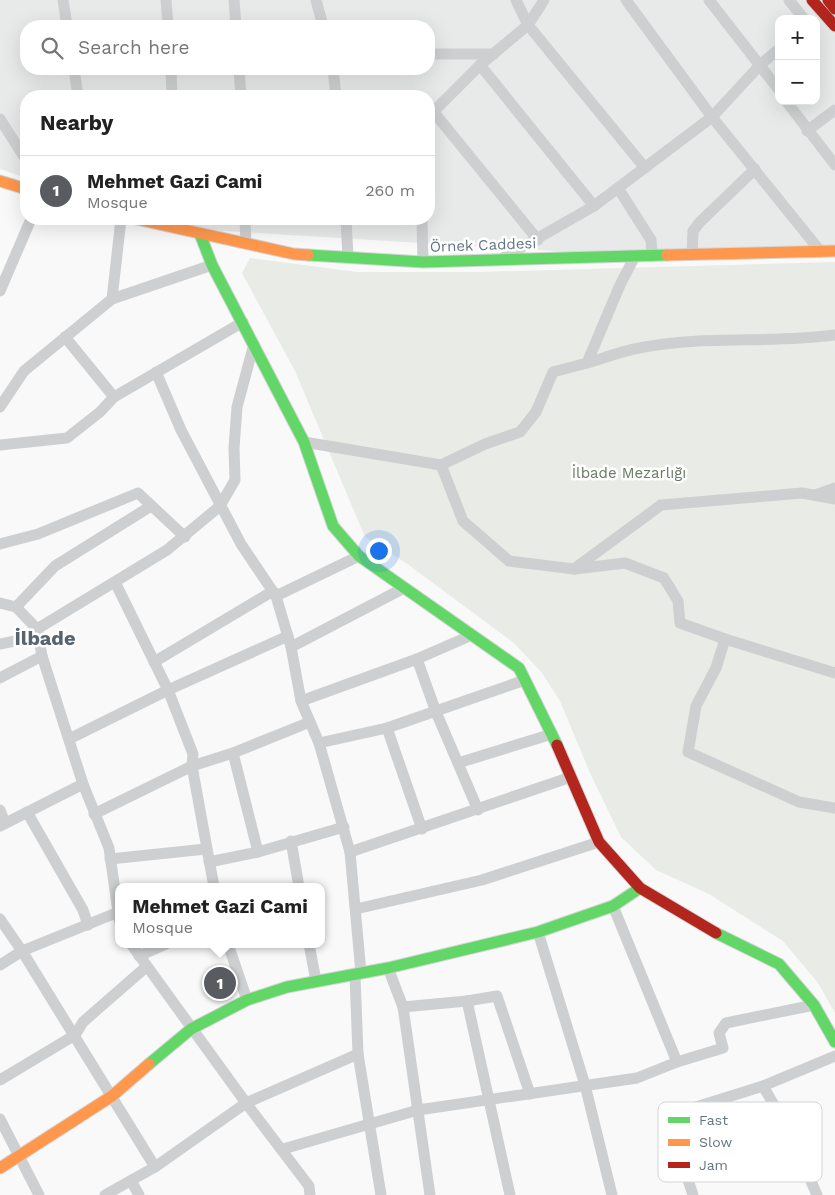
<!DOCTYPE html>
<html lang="en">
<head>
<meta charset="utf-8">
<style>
  :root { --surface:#fff; --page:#f2f2f2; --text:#222; --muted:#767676; --line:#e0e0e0; --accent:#585c60 }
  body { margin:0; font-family:"Work Sans",sans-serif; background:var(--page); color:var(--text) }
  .controls { position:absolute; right:15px; top:15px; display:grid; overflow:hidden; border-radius:10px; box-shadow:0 5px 20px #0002 }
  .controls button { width:45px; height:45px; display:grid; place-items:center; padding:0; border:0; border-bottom:1px solid var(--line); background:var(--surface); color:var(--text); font:25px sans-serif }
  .you { position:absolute; left:378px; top:550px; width:18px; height:18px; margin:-12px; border:4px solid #fff; border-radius:50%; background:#1a73e8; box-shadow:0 0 0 8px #1a73e833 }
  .badge { display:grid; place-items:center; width:32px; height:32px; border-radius:50%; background:var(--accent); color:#fff; font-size:16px; font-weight:700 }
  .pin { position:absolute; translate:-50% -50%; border:2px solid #fff; box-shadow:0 1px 5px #0006 }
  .popup { position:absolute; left:115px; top:883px; width:210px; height:65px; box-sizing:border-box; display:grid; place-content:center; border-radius:10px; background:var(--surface); filter:drop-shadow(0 1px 4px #0005); font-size:16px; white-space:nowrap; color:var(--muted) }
  .popup b { font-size:19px; color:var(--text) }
  .popup::after { content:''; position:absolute; left:50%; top:100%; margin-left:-10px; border:10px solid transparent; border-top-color:var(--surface) }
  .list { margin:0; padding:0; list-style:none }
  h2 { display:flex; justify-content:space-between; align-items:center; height:65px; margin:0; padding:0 20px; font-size:21px }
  h2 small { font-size:16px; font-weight:400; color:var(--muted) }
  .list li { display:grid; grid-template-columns:32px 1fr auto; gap:15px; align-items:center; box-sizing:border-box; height:70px; padding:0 20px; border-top:1px solid var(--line) }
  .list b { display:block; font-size:19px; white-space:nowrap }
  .list p { margin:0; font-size:16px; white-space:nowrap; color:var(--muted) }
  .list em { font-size:16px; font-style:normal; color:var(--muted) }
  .icon { flex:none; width:28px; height:28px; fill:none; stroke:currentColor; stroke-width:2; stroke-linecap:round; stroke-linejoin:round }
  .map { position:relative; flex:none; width:835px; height:1195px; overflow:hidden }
  .search { position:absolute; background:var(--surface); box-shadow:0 5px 20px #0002; left:20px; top:20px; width:415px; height:55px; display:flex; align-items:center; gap:12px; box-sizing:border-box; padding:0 18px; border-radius:20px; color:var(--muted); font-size:19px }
  .panel { position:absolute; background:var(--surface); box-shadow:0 5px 20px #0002; left:20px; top:90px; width:415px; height:135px; border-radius:20px }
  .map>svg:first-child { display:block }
  .built { fill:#e8e9e9; fill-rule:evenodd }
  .green { fill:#e8ebe6 }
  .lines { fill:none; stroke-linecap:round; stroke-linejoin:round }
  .fast-casing { stroke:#d5d6d7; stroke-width:13 }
  .slow-casing { stroke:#d5d6d7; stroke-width:13 }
  .jam-casing { stroke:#d5d6d7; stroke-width:13 }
  .street { stroke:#cecfd0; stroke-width:11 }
  .fast { stroke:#63d668; stroke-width:11 }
  .slow { stroke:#ff974d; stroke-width:11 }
  .jam { stroke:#b3261e; stroke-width:11 }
  .labels { text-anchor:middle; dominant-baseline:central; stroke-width:5; stroke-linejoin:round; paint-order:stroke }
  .street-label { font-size:15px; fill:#657683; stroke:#fff }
  .park-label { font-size:15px; fill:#687a64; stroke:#fff }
  .district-label { font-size:20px; font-weight:bold; fill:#57646e; stroke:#fff }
  .key { fill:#fff; stroke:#d1d6da; stroke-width:1 }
  .key-label { font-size:14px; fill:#657683 }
</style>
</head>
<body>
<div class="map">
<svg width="835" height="1195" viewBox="0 0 835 1195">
  <rect width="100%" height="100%" fill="#f9f9f9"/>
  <!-- built -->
  <path class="built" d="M 0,0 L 835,0 L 835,245 L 635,256 L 175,228 L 147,219 L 429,219 L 429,96 L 26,96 L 26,178 L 0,169 ZM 779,19 L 816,19 L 816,101 L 779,101 ZM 26,26 L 429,26 L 429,69 L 26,69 Z"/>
  <!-- green -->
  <polygon class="green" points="250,258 357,272 477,272 835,262 835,1013 818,983 783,941 709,894 656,870 621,837 590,773 560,701 542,673 514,643 406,563 365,537 295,371 242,273"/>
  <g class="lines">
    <defs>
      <g id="fast">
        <polyline points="200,234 212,265 304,442 333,526 359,556 519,668 557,745"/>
        <polyline points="308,255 423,262 667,255"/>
        <polyline points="716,933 779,964 814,1005 835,1042"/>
        <polyline points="149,1064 191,1029 247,1000 287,987 388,968 538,932 613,906 640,888"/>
      </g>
      <g id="slow">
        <polyline points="0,181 26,189"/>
        <polyline points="136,219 294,254 308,255"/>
        <polyline points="667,255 835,251"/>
        <polyline points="0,1168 112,1096 149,1064"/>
      </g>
      <g id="jam">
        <polyline points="812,0 835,26"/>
        <polyline points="828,0 835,9"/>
        <polyline points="557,745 599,842 640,888 716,933"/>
      </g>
    </defs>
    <!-- fast casing -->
    <use href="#fast" class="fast-casing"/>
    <!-- slow casing -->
    <use href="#slow" class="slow-casing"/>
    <!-- jam casing -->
    <use href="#jam" class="jam-casing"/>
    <!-- street -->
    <g class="street">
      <polyline points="63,0 67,26"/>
      <polyline points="166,0 168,26"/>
      <polyline points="234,0 236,26"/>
      <polyline points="316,0 323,26"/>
      <polyline points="516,0 528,25 645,168"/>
      <polyline points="626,0 712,117 821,252"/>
      <polyline points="709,0 779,90"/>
      <polyline points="789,0 804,19"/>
      <polyline points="429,54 494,54"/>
      <polyline points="480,65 594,206"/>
      <polyline points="74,69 78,96"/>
      <polyline points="171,69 172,96"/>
      <polyline points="239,69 241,96"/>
      <polyline points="333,69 336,96"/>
      <polyline points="786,101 835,165"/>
      <polyline points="432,110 538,240"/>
      <polyline points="429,116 480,65 528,25 544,0"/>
      <polyline points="0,119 26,160"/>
      <polyline points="807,131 835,110"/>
      <polyline points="618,188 651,240 652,256"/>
      <polyline points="245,219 246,244"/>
      <polyline points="346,219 348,257"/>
      <polyline points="422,219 423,262"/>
      <polyline points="692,255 693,231 700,222 755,169"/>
      <polyline points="503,258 594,206 712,117 761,64 779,49"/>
      <polyline points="0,291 31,219"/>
      <polyline points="112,299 121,219"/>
      <polyline points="65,337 114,397"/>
      <path d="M 587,363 C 604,358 622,351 639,348 C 703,335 770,344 835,335"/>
      <polyline points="156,372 181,430 241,544 276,596 291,647 301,701 319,743 350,852 361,973"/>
      <polyline points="0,407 24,371 112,299 212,265"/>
      <polyline points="304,442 441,465 463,521 509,561 574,569 661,505 802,493 835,499"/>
      <polyline points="0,445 67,438 100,412 114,397 243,322"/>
      <polyline points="441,465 485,444 520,432 536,412 553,372 587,363 620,285 635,256"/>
      <polyline points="815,495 835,488"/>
      <polyline points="0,544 38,534 138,493 185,537"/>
      <polyline points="575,569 625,563 664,578 678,601 680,623 725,639 716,668 696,706 688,752 799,802 835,808"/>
      <polyline points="115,582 168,690 193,754 192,766 214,887"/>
      <polyline points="276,596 359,556"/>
      <polyline points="0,603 16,607 37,629 42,656 83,784 109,848 119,919"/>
      <polyline points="16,607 55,566 151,506"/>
      <polyline points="37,629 167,550 220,506 235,480 234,448 237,407 254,344"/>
      <polyline points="725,639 835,673"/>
      <polyline points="0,644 38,636"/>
      <polyline points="291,647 404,588"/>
      <polyline points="417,659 436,712 478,810"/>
      <polyline points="154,662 273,591"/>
      <polyline points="0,678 42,656"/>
      <polyline points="301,701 417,659 472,635"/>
      <polyline points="387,728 422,829"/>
      <polyline points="69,739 168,690 288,636"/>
      <polyline points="319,743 387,728 525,680"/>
      <polyline points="233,753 258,852"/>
      <polyline points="458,763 552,734"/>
      <polyline points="0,810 5,823"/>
      <polyline points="27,812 83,910 88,925"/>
      <polyline points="94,814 192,766 233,753 310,722"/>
      <polyline points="0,826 83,784"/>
      <polyline points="291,841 299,887"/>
      <polyline points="350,852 571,777"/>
      <polyline points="110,859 206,849"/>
      <polyline points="209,862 258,852 344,827"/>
      <polyline points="613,906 677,1062"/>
      <polyline points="356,909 482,880 599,842"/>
      <polyline points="0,919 22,951 155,1167"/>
      <polyline points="538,932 585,1085 612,1195"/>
      <polyline points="131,944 246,1103 309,1186 310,1195"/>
      <polyline points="228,944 247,1000"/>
      <polyline points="309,944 316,981"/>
      <polyline points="139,956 166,944"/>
      <polyline points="0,965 22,951 116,913"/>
      <polyline points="388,968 403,1007 430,1195"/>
      <polyline points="355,976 358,1054 381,1195"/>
      <polyline points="467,1001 497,996 530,1094"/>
      <polyline points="403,1007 467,1001 510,1195"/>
      <polyline points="0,1080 75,1035 83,1022 146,967"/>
      <polyline points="763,1086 789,1131 817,1195"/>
      <polyline points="0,1119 39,1195"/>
      <polyline points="283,1149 418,1110 637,1078 677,1062 723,1048 719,1033 726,1023 814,1005"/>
      <polyline points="683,1168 789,1131"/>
      <polyline points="131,1181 139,1195"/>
      <polyline points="105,1195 155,1167 246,1103 358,1054"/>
      <polyline points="693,1195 667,1116 763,1086 835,1056"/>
    </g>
    <!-- fast -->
    <use href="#fast" class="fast"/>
    <!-- slow -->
    <use href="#slow" class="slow"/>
    <!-- jam -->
    <use href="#jam" class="jam"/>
  </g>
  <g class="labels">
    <!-- street labels -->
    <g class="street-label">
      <text transform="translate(483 245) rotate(-2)">Örnek Caddesi</text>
    </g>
    <!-- park labels -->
    <g class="park-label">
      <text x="629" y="473">İlbade Mezarlığı</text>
    </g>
    <!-- district labels -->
    <g class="district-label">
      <text x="45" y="638">İlbade</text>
    </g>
  </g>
  <!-- legend -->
  <rect x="658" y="1102" width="164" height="80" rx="8" class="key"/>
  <rect x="668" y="1117" width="22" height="6" fill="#63d668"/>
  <rect x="668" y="1139" width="22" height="7" fill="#ff974d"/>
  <rect x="668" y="1162" width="22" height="6" fill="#b3261e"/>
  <g class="key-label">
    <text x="699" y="1125">Fast</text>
    <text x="699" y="1147">Slow</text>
    <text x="699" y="1170">Jam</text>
  </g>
</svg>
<div class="controls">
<button>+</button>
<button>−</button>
</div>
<div class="you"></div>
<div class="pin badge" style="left:220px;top:983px">1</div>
<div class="popup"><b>Mehmet Gazi Cami</b>Mosque</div>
<div class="search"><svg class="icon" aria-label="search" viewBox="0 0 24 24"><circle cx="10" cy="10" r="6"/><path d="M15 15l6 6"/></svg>Search here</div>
<section class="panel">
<h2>Nearby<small></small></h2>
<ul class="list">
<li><span class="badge">1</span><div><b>Mehmet Gazi Cami</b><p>Mosque</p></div><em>260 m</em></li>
</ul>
</section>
</div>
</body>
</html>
